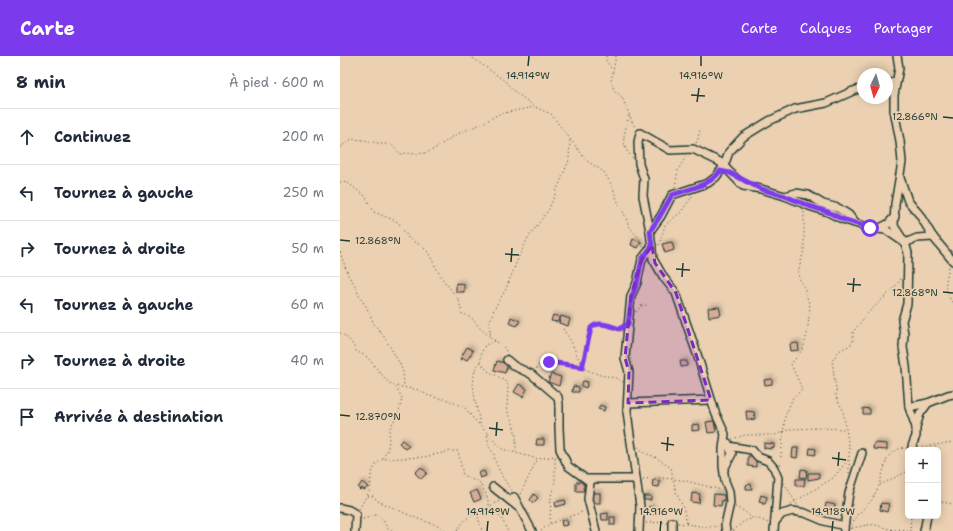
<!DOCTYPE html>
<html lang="fr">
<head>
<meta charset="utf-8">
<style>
  :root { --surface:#fff; --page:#f6f6f7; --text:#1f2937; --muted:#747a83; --line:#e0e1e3; --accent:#7c3aed }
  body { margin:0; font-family:"Shantell Sans",sans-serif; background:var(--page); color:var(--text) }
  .controls { position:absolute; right:12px; bottom:12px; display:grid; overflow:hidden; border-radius:6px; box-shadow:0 2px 10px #0003 }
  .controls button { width:36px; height:36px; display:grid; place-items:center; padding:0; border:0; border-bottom:1px solid var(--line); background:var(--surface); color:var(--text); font:20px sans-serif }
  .compass { position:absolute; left:517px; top:12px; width:36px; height:36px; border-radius:50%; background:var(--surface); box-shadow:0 2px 10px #0003; rotate:185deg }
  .stop { position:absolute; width:12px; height:12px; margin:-9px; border:3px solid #7c3aed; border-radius:50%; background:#fff }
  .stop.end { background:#7c3aed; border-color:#fff; box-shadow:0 1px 4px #0008 }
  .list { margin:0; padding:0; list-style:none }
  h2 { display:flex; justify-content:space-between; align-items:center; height:52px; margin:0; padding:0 16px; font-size:17px }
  h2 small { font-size:13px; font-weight:400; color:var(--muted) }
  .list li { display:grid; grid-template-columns:26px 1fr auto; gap:12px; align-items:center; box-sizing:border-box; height:56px; padding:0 16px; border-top:1px solid var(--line) }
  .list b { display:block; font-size:15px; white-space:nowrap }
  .list em { font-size:13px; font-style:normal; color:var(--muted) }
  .icon { flex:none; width:22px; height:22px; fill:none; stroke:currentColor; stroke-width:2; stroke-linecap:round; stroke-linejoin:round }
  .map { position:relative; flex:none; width:613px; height:475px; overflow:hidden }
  header { display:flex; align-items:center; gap:24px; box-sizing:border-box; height:56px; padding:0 20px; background:var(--accent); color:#fff }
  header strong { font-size:19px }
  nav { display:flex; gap:22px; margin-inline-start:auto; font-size:14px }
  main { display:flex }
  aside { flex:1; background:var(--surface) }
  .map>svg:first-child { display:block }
  .building { fill:#d8ab97; stroke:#1f3d34; filter:url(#shadow) }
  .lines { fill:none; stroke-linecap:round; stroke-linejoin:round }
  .minor-casing { stroke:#1f3d34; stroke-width:10 }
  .path { stroke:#1f3d34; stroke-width:1; stroke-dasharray:1 3; stroke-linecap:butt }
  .minor { stroke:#ebd0b2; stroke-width:7 }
  .route { stroke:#7c3aed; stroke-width:5 }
  .marked { fill:#7b2cbf; fill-opacity:0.2; stroke:#7b2cbf; stroke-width:3; stroke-dasharray:8 5; stroke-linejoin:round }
  .ticks { fill:none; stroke:#1f3d34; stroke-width:1.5 }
  .ticks-label { font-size:10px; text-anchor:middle; fill:#1f3d34; stroke:#ebd0b2; stroke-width:3.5; stroke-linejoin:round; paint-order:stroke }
</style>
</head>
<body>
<header>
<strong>Carte</strong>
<nav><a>Carte</a><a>Calques</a><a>Partager</a></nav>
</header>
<main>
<aside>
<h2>8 min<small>À pied · 600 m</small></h2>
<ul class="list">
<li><svg class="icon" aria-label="ahead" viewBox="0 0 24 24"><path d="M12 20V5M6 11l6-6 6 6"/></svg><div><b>Continuez</b></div><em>200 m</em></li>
<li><svg class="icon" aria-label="left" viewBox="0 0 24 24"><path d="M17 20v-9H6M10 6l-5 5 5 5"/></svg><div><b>Tournez à gauche</b></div><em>250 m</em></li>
<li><svg class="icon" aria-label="right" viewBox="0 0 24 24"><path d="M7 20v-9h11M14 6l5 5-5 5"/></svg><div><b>Tournez à droite</b></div><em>50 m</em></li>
<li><svg class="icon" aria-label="left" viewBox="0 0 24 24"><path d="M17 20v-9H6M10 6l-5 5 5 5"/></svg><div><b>Tournez à gauche</b></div><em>60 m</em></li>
<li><svg class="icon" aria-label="right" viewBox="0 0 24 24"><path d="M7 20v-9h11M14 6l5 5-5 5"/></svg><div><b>Tournez à droite</b></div><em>40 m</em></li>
<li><svg class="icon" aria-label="arrive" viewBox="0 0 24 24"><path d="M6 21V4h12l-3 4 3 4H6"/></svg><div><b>Arrivée à destination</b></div></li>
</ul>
</aside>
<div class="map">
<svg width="613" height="475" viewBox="0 0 613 475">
  <defs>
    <filter id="shadow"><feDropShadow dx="2" dy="-2" stdDeviation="2" flood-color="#0004"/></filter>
  </defs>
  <rect width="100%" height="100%" fill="#ebd0b2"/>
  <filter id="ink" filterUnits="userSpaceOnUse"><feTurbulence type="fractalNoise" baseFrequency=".025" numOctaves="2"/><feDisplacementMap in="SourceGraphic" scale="8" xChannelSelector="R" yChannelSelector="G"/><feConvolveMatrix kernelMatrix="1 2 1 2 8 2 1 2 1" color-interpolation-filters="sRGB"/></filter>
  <g filter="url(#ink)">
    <!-- building -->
    <g class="building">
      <polygon points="293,183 301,186 298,192 291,189"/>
      <polygon points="332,186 334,194 325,197 322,188"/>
      <polygon points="116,227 124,228 124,236 116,236"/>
      <polygon points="379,251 381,259 369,261 368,252"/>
      <polygon points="213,259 219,261 218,266 211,265"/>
      <polygon points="221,260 230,263 228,270 219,267"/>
      <polygon points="171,261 180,265 177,270 169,267"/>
      <polygon points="458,287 459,294 451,295 450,288"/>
      <polygon points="127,291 133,295 127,304 123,302 122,304 120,303"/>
      <polygon points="157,305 168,308 165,317 154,314"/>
      <polygon points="340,305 347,305 347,310 341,311"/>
      <polygon points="211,318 221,321 219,330 208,326"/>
      <polygon points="432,323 432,328 425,329 424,324"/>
      <polygon points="243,325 248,326 246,332 241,330"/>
      <polygon points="179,328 187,333 183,341 174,336"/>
      <polygon points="233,330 239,331 239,336 232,336"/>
      <polygon points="260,349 265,351 264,355 258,353"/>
      <polygon points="523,352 530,353 530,358 523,358"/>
      <polygon points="406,355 414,356 415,363 407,364"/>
      <polygon points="374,365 376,376 368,377 366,366"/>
      <polygon points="359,368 360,374 352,375 352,369"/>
      <polygon points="197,383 204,383 204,389 196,389"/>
      <polygon points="62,384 69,390 65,393 59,387"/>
      <polygon points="424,387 434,388 434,392 431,391 431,393 424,392"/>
      <polygon points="534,387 547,388 547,394 533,393"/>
      <polygon points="453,392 458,392 457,402 452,401"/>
      <polygon points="470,392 476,393 475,399 469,398"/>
      <polygon points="408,400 416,400 416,411 408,410"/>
      <polygon points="81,411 87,417 81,423 75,417"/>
      <polygon points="461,413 467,414 466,422 460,421"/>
      <polygon points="144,415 146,420 140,422 138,417"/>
      <polygon points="468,417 479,417 479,422 468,424"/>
      <polygon points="456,423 465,423 464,430 456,430"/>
      <polygon points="313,424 320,425 319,431 312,430"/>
      <polygon points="22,426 28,431 24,434 22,432 20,434 18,432"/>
      <polygon points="236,426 243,426 243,429 245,429 245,431 243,431 244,435 236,435"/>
      <polygon points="411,428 412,433 406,433 406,429"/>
      <polygon points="137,434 141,443 134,446 130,437"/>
      <rect x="251" y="437" width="9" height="10"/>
      <polygon points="352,437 360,438 359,447 351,446"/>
      <polygon points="194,438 198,442 193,447 190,444"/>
      <polygon points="374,438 384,439 384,445 382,444 381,450 373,449"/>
      <polygon points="421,439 427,441 425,448 422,448 423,446 419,445"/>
      <rect x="304" y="440" width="7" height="4"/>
      <polygon points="225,444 226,448 216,451 215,446"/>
      <polygon points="486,447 495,449 494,455 485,453"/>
      <polygon points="541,447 549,448 547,456 540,454"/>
      <polygon points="308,451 313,451 314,458 308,458"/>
      <polygon points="268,457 268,464 262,464 261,458"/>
      <rect x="270" y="461" width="5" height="8"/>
      <polygon points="227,464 228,469 222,470 221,465"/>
    </g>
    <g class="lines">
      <defs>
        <g id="minor">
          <polyline points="557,0 559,12 554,39 554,54 560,85 562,106 555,148 554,170 565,187 568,197 567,248 562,265 564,278 563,291 566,310 569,351 576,371 576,380 572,390 573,394"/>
          <polyline points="547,28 556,25"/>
          <polyline points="560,122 568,145 579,158 593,181 613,205"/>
          <polyline points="445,140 456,137 468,139 483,148 498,152 509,159 515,167"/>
          <polyline points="538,173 548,168 555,160"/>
          <polyline points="310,175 321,160 332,139 368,127 376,121 384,110 389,96 403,81 429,65 455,53 486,47 513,35 523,32"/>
          <polyline points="167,304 174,310 191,318 218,341 219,349 219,372 220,393 228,410 250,426 248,443 256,475"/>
          <polyline points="288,347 371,344"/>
          <polyline points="569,351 588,347 608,339 613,338"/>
          <polyline points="576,371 580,358 588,347"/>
          <polyline points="388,390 412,394 418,401 428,405 434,412 438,422 434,475"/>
          <polyline points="384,413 392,398 388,387"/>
          <polyline points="247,423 296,423"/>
          <polyline points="153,431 178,451"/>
          <polyline points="174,441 192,475"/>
          <polyline points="0,452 9,454 16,458 15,475"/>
          <polyline points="435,466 442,458 453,455 465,457 484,465 501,469 504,472 504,475"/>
          <polyline points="504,472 509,437 522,397"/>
          <polyline points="299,475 300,450 290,379 287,355 289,316 285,302 291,240 297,227 302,203 312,190"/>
          <polyline points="332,475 332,466"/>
          <polyline points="386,475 385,469 390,447 389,435 385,425 383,410 383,393 385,378 375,356 357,298 336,237 324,222 313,203 310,175 303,140 304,123 299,108 298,86 300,77 330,94 353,93 380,106 403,130 421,133 445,140 469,150 488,156 502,163 530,172 546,174 565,187 577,182 593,181"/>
          <polyline points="584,475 587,460"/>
        </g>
      </defs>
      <!-- minor casing -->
      <use href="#minor" class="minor-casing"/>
      <!-- path -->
      <g class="path">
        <polyline points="130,0 165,25 175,36 195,51 211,58 247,105 264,116 273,132 277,144 283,155 289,170 302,186 303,191"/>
        <polyline points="266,0 266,4 272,14"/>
        <polyline points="276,0 271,25 274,34 282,41 293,68 296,72"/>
        <path d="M 289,60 C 285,77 278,88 293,102"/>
        <polyline points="356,87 358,83 360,73"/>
        <polyline points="0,91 12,83 24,84 42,88 51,88 60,98 67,97 76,98 85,97 93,94 117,78 141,68 159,58 194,51"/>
        <path d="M 0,126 L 8,127 L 25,140 L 34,156 L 58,166 L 69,183 L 82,190 L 88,196 L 101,221 L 119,244 L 122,258 C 133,261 133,264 140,272 C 143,275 147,278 150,281"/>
        <polyline points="335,131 338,114 347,99"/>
        <polyline points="319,189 325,169 341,156 353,139"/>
        <polyline points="0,196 8,219 17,232 18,238 27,252 34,268 43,279 60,308 63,316 64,330"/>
        <path d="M 609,211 C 605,228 603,232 613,248"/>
        <polyline points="296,256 301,250 307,249"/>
        <polyline points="223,273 231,285 242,311"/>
        <path d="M 0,277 C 9,282 12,286 16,295 L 27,301 L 49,327 L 56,330 L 79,334 L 89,340 L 108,344 L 125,352 L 133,362 L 147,377 L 149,391 L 154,398 L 155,405 L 163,422 L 172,435"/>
        <path d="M 167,299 C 166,290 158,287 151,282 L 149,268 L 154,253 L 166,233 L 179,200 L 188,182 L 209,153 L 229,104 L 230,83"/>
        <polyline points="140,306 148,315 164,324 168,329 167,354 172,364 176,379 176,398"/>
        <path d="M 242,311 L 251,272 C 258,264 271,270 279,273 L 281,272"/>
        <polyline points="196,313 200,308 209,306 237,310 260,319 276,322 283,326"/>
        <polyline points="140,368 135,344 133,328 135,313 140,306 141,298 145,289 155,285"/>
        <polyline points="148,378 162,393 198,403 215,400 216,402"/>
        <polyline points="392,383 406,379 435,379 450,373 477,372 506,373"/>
        <polyline points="298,391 305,397 317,402 331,412 336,436 343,451 347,468"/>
        <polyline points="578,392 613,386"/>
        <polyline points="592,394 598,389"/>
        <polyline points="43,402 48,393 50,372 52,368 58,359 62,342 56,331"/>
        <polyline points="440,409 445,361 453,341 461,335 462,333 451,308 463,293 467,278 468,270 470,251 464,231 459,222 458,217 464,194 464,154"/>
        <polyline points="509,417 509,390 506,373 503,354 496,341 496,333 492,305 499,295 510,289 513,285 513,276 527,258 554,232 561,223"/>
        <polyline points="303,423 322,422 342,424 382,434"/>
        <polyline points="444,427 458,450"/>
        <polyline points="540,429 568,415"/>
        <path d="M 180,438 C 187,426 191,414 198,403"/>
        <polyline points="28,440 33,440 38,445 78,463 97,469 107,475"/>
        <polyline points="598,445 613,448"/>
        <polyline points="451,448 493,422 508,404"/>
        <polyline points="395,451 404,455 412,462 417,462 428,467"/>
        <polyline points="19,453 30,434 31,419 36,408 43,403 84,401 111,395 118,395 123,419 130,423 139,426 146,438 150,452 162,463 167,474 169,475"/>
        <polyline points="137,457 142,475"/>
        <polyline points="23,463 36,459 42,462 47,472 54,475"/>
        <polyline points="210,467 211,440 215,425 215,401"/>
        <polyline points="306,467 327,466"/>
        <polyline points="338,467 368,471 378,470"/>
        <path d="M 512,472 C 519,471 527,468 535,469 C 541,470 547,473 554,474 C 559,474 565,472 570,475"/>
        <polyline points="510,473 517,459 532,444 539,430 547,402 555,395 561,392 567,392"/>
        <path d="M 117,475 C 126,459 134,458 150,452 L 152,448 L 161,445"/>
        <path d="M 201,475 C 213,463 230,462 244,455"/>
        <polyline points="393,475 403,466 411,463"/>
        <polyline points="570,475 571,460"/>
      </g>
      <!-- minor -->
      <use href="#minor" class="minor"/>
    </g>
  </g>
  <g class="lines" filter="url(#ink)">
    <!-- route -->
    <path class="route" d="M 209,306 L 237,310 L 242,312 L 251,272 C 258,264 271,270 279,273 L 288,268 L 292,240 L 297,227 L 302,203 L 312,190 L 310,175 L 320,160 L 332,139 C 348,133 370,130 380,115 L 390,117 L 421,133 L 445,140 L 469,150 L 488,156 L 502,163 L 530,172"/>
  </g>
  <!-- marked area -->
  <path class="marked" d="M 312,190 L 315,207 L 336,237 L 371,344 L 288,347 L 289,316 L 285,302 L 291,240 L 302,203 Z"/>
  <!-- ticks -->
  <path class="ticks" d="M 188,10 L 189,0M 361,10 L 361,0M 351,39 L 365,40M 357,46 L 359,32M 603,61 L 613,62M 0,184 L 10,185M 165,198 L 179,199M 171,206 L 172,192M 336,213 L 350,214M 342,221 L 343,207M 507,228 L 521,229M 513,236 L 514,222M 603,236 L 613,237M 0,359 L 10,360M 149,372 L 163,374M 156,380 L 157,366M 321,387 L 334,389M 327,395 L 328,381M 492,402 L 506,404M 498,410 L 499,396M 147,475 L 148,465M 320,475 L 321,465M 492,475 L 493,465"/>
  <g class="ticks-label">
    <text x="188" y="23">14.914°W</text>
    <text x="361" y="23">14.916°W</text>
    <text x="575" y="64">12.866°N</text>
    <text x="38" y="188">12.868°N</text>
    <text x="575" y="240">12.868°N</text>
    <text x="38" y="364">12.870°N</text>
    <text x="148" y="459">14.914°W</text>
    <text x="321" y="459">14.916°W</text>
    <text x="493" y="459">14.918°W</text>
  </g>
</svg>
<div class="controls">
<button>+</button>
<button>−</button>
</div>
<svg class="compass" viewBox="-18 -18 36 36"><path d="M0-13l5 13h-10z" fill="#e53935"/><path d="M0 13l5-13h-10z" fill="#747a83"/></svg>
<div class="stop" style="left:530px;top:172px"></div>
<div class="stop end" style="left:209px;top:306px"></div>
</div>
</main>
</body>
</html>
